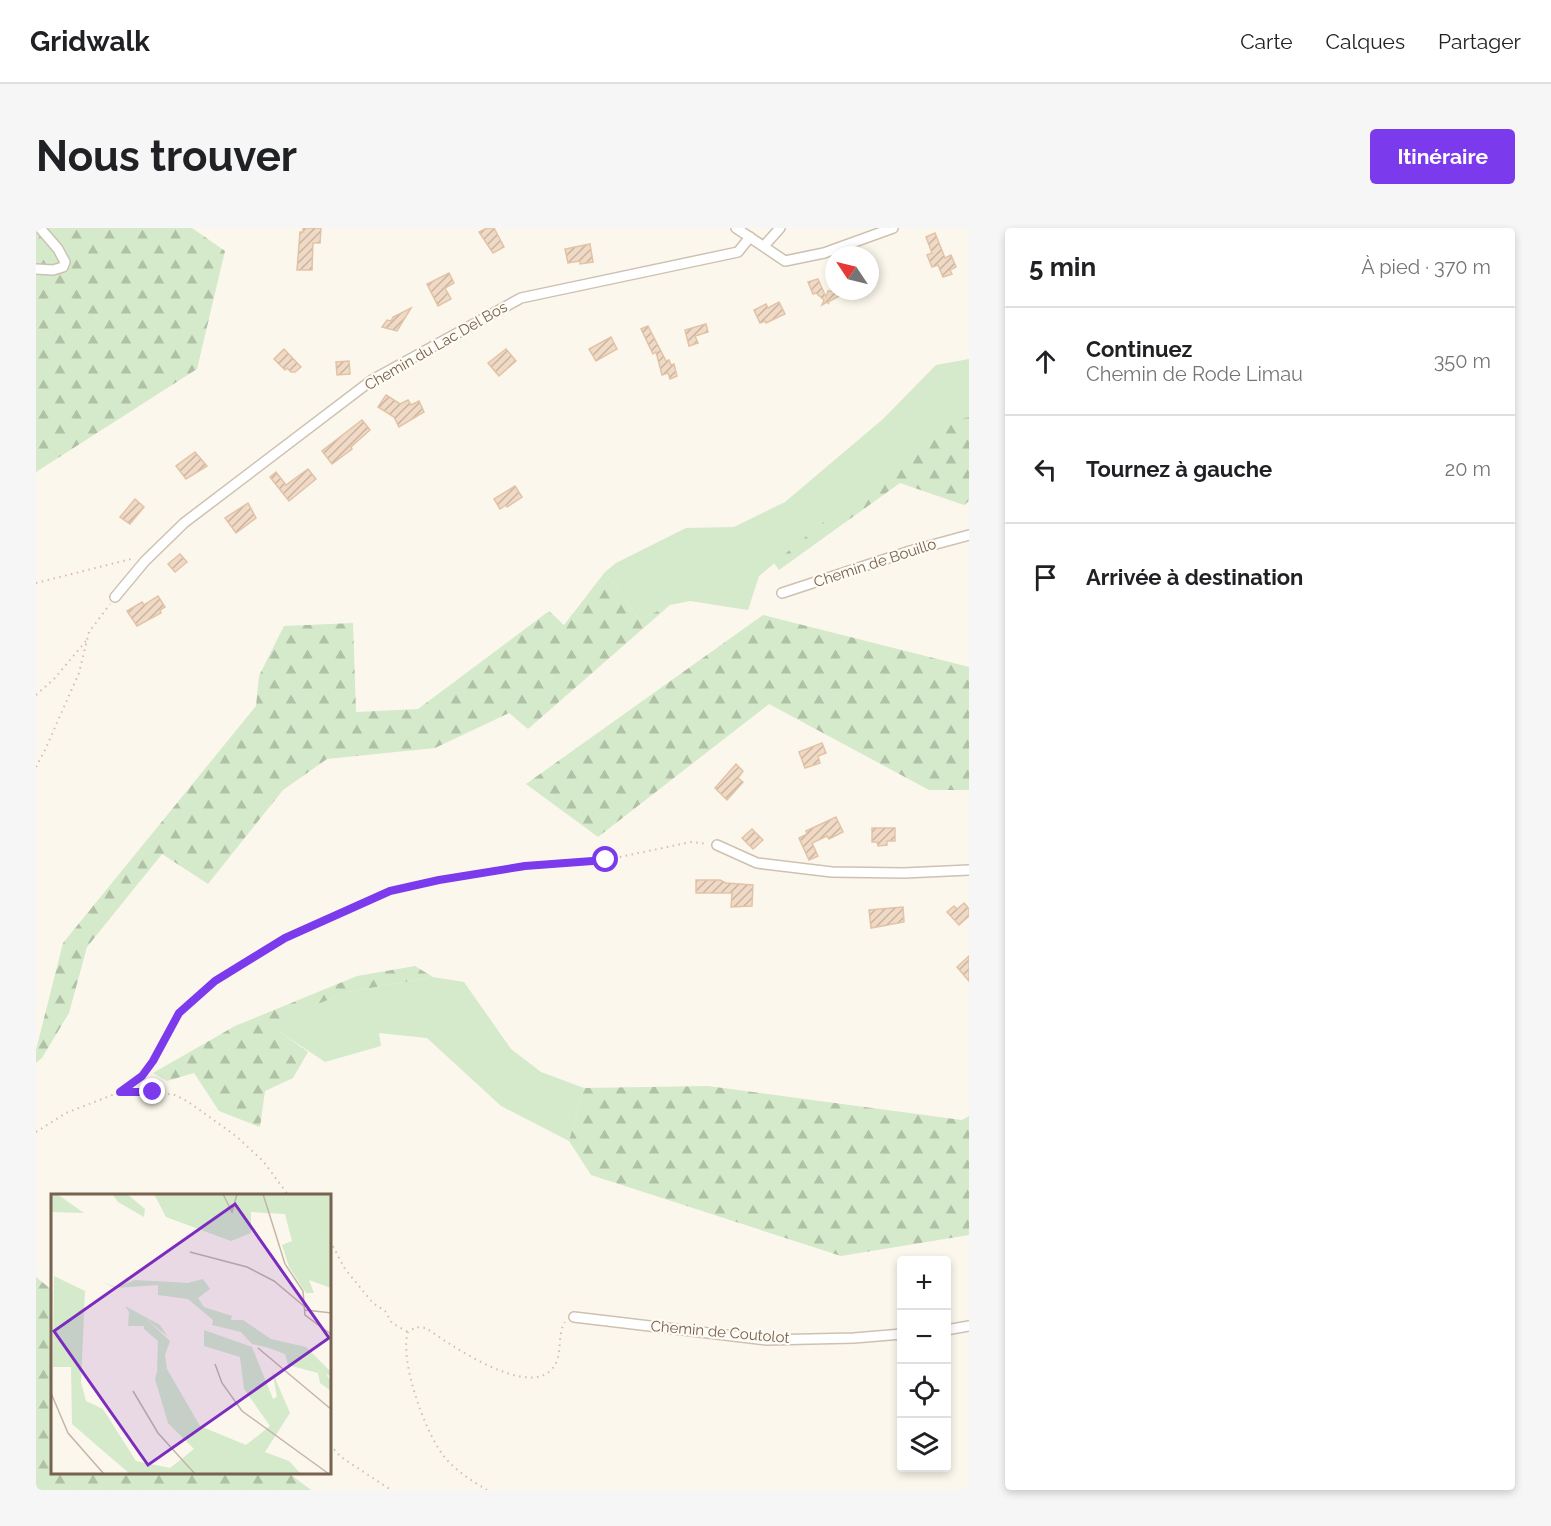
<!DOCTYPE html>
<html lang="fr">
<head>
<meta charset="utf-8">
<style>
  :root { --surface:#fff; --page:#f6f6f6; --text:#202124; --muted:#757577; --line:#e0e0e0; --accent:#7c3aed }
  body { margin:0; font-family:Raleway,sans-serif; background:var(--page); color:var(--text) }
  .controls { position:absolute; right:18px; bottom:18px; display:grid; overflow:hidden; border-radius:6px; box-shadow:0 3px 9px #0003 }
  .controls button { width:54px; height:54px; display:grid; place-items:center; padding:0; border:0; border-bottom:2px solid var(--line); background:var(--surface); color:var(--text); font:30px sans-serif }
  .compass { position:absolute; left:789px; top:18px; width:54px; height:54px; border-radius:50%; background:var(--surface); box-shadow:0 3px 9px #0003; rotate:305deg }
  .stop { position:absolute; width:18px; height:18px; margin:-14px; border:4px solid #7c3aed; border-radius:50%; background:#fff }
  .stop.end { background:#7c3aed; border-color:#fff; box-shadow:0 2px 6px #0008 }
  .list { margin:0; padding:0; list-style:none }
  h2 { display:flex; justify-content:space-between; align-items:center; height:78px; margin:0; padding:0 24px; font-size:26px }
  h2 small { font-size:20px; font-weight:400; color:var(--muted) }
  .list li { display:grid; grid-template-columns:39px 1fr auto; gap:18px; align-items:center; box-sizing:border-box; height:108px; padding:0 24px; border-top:2px solid var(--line) }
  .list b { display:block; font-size:22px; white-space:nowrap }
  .list p { margin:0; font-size:20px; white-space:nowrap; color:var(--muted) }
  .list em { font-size:20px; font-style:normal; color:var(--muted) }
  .icon { flex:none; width:33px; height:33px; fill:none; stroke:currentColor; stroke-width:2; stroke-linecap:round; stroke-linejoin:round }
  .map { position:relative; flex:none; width:933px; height:1262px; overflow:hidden; border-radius:6px }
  header { display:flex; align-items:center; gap:36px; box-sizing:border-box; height:84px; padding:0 30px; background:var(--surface); border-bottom:2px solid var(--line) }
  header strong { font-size:28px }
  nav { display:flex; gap:33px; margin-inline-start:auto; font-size:21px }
  .intro { display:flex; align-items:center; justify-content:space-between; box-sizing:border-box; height:144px; padding:0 36px }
  h1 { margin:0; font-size:42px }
  .button { padding:15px 27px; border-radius:6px; background:var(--accent); color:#fff; font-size:21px; font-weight:700 }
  main { display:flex; gap:36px; padding:0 36px }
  aside { flex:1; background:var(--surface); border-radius:6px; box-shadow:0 3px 9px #0003 }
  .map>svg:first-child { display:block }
  .green { fill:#d4eaca }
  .forest { fill:url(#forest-firs) }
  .building { fill:url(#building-hatch); stroke:#e2c3a6; stroke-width:1.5 }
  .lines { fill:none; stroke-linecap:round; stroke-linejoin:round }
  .minor-casing { stroke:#cec1b1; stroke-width:12 }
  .path { stroke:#d6bea7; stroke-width:2; stroke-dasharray:1.5 4.5; stroke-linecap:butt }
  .minor { stroke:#fff; stroke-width:9 }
  .route { stroke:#7c3aed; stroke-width:8 }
  .labels { text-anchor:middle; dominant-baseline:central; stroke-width:4.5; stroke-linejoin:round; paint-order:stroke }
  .street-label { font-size:15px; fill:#77614f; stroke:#fefbf3 }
  .inset-road { fill:none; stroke:#c3b6a8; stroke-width:1.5 }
  .view { fill:#7b2cbf; fill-opacity:0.15; stroke:#7b2cbf; stroke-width:3 }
  .inset-edge { fill:none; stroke:#77614f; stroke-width:3 }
</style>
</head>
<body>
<header>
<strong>Gridwalk</strong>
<nav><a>Carte</a><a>Calques</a><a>Partager</a></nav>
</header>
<div class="intro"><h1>Nous trouver</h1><a class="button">Itinéraire</a></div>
<main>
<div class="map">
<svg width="933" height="1262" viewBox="0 0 933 1262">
  <defs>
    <pattern id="forest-firs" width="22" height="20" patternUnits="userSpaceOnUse" patternTransform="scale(1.5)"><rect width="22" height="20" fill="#d4eaca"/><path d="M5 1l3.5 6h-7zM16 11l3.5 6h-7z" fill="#b1c1a6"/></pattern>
    <pattern id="building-hatch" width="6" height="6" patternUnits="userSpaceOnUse" patternTransform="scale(1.5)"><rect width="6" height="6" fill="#f0dac5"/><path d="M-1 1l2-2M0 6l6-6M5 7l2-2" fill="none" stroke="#c7b4a2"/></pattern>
  </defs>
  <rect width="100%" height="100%" fill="#fcf7ec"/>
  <!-- green -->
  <g class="green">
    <polygon points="933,131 933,189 909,195 723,348 712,382 654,373 634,377 604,392 569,344 580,335 650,300 698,299 749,274 847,191 900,137"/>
    <polygon points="397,749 428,754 475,821 505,844 548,860 533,913 465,878 391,810 343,805 345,818 289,834 232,796 311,764"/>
  </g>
  <!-- forest -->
  <g class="forest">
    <polygon points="0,0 156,0 189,23 161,141 0,244"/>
    <polygon points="933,189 933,273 928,277 864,255 743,342 738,335 909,194"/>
    <polygon points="569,344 604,392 634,377 492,501 473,485 399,520 291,531 247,562 172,656 126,626 51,719 33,785 6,830 0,835 0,822 27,715 220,478 223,448 248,398 317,395 320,484 382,481 513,383 528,397"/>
    <polygon points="727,387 933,439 933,562 893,562 733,476 562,609 490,556"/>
    <polygon points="379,738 397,749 311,764 233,796 272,824 257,850 229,863 224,899 183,883 158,845 131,853 117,845 199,798 321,748"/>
    <polygon points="672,858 926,892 933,888 933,1007 805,1028 555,947 533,913 548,860"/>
    <polygon points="0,1049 16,1062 16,1246 254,1246 275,1262 0,1262"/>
  </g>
  <!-- building -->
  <g class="building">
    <polygon points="267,0 285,0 284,15 277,15 276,42 261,42 264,4 267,4"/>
    <polygon points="451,0 458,0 468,19 457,25 443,4"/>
    <polygon points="899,5 909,30 915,27 920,39 914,42 916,46 907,49 902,37 896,39 891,27 896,25 890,9"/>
    <polygon points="554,16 557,34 544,36 544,33 532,35 529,21"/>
    <polygon points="413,45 418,55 409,60 415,71 402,78 391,56"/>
    <polygon points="782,51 790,69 792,63 812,63 792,74 793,76 791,74 786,77 788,72 780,65 777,66 772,54"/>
    <polygon points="743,74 749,86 730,95 729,93 724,95 718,82 730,76 732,80"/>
    <polygon points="375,80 361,103 346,99 351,92 355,93 357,89"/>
    <polygon points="670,96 672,104 659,108 662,115 653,118 649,102"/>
    <polygon points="612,98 630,133 633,132 635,137 638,136 641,148 634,151 632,145 626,147 620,124 617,126 605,101"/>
    <polygon points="575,109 581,121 560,133 553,121"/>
    <polygon points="248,121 265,139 259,144 255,144 251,140 249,142 238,131"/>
    <polygon points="470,121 480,133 463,148 452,135"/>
    <polygon points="313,133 314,146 301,147 300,134"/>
    <polygon points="350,167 364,176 372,172 375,177 383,173 388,184 363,199 358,189 342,179"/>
    <polygon points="326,192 334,202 315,219 316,221 296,236 286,223"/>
    <polygon points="159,224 171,238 150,251 140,238"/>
    <polygon points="272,241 280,251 253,273 234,249 240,244 250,257"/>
    <polygon points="479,258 486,269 471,279 470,277 464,281 458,271"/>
    <polygon points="99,271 108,279 94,296 84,289"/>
    <polygon points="212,275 220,290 200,305 189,290"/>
    <polygon points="144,326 151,334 139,344 132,336"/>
    <polygon points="122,368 129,379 124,382 125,385 101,398 91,383 106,374 108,377"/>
    <polygon points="786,515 790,525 782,528 784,535 769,540 763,524"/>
    <polygon points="700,536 707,543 702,550 707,554 691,572 679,560"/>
    <polygon points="800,589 807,604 793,611 791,608 776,615 782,628 773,632 763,610 771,606 770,603"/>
    <polygon points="836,600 859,600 859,613 851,613 851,617 842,618 841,614 836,614"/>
    <polygon points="716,601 727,612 717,621 706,610"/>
    <polygon points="660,652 684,652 690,655 717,657 716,678 695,679 696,665 660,665"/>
    <polygon points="928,675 933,681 933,688 923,697 911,684 918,678 921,681"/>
    <polygon points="867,679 868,694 835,700 833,682"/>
    <polygon points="933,728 933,753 921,739"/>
  </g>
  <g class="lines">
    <defs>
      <g id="minor">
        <polyline points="700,0 749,33 788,25 857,0"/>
        <polyline points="728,18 744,0"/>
        <polyline points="0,41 17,42 27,39 29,34 22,21 4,0"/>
        <polyline points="746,365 874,323 933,307"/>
        <polyline points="79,369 109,333 148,295 336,152 485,70 702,24 714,9"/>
        <polyline points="681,617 721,635 796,644 868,645 933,642"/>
        <polyline points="538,1089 731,1112 818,1110 866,1106"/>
        <polyline points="910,1102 933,1098"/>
      </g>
    </defs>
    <!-- minor casing -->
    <use href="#minor" class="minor-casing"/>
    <!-- path -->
    <g class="path">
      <polyline points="0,355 95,331 99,331"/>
      <polyline points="0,467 18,451 50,413"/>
      <polyline points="0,539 9,522 43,445 53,404 74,376"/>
      <polyline points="84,864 118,864 139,867 151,873 200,908 227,933 253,968"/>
      <polyline points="0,904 30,885 84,864 106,848 117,833 143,785 179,753 249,709 354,663 403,652 489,638 570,632 655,614 672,616"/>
      <polyline points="294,1013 309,1041 337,1075 349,1083 356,1095 372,1104"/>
      <polyline points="294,1217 305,1229 355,1262"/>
      <path d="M 451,1262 C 436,1253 418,1242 407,1227 C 389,1204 363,1132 372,1104 L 380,1099 L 390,1100 C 413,1116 489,1169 515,1142 C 528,1129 520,1108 529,1094"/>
    </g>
    <!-- minor -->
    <use href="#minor" class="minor"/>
  </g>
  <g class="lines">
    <!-- route -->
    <polyline class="route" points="117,864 84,864 106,848 117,833 143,785 179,753 249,710 354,663 403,652 489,638 570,632"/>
  </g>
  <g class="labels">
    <!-- street labels -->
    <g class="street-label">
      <text transform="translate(400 118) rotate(-30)">Chemin du Lac Del Bos</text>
      <text transform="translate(839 335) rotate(-18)">Chemin de Bouillo</text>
      <text transform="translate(684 1104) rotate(5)">Chemin de Coutolot</text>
    </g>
  </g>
  <!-- overview -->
  <g transform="translate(15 966)">
    <rect width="280" height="280" fill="#fcf7ec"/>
    <path d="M 93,123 L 119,147 L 114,161 L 116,175 L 106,178 L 107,147 L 93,135 ZM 192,126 L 220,145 L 255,153 L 280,178 L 280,182 L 275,180 L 280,187 L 247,160 L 201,150 L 188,136 Z" fill="#d4eaca"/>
    <path d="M 0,0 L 6,0 L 33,19 L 0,18 ZM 61,0 L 76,0 L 94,15 L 93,23 L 67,8 ZM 103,0 L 280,0 L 280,94 L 258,86 L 263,99 L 255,99 L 238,73 L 231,51 L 241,47 L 234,20 L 200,18 L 200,39 L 180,47 L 115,23 ZM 3,82 L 34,97 L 30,188 L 35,207 L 52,215 L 85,267 L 119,274 L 143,255 L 117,229 L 104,185 L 106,178 L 116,175 L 149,232 L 195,251 L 219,232 L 193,195 L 189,163 L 153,152 L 153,136 L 201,153 L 222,205 L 226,203 L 221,177 L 239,219 L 214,258 L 238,267 L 250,280 L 79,280 L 21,230 L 20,173 L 2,173 ZM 152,85 L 159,95 L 147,104 L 153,113 L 181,122 L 180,126 L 192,126 L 188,136 L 194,139 L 161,131 L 162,126 L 137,105 L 107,101 L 107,91 L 65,94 L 51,88 L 66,93 L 84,86 L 137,89 ZM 74,112 L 109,131 L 116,142 L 94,124 L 93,132 L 77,132 L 78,118 ZM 210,151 L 247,160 L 280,187 L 280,197 L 269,189 L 267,179 L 237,171 L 234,160 Z" fill="#d4eaca"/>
    <path class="inset-road" d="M 172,0 L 181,18 L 186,0M 212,0 L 234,70 L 252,97 L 254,121 L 281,141M 139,58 L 196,73 L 223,87 L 254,113M 254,116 L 281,119M 207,154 L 281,216M 164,170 L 171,189 L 191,217 L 278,280M 82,197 L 107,239 L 144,280M 0,199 L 17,239 L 53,280"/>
    <path class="view" d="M 184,10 L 278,144 L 97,271 L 3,137 Z"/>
    <rect width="280" height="280" class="inset-edge"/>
  </g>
</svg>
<div class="controls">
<button>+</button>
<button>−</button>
<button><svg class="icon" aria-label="locate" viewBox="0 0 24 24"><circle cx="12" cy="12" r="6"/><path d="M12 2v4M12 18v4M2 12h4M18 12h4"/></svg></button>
<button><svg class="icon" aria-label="layers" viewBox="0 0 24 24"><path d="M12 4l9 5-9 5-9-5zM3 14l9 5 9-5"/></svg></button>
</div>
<svg class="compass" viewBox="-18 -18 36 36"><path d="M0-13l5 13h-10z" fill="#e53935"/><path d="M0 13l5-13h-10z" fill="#757577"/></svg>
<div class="stop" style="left:570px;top:632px"></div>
<div class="stop end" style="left:117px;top:864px"></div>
</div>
<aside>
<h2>5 min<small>À pied · 370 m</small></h2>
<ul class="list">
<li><svg class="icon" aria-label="ahead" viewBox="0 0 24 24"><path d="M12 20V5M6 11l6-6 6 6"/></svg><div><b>Continuez</b><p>Chemin de Rode Limau</p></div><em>350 m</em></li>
<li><svg class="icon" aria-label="left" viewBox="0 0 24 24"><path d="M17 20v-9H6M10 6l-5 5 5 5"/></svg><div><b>Tournez à gauche</b></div><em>20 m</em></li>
<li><svg class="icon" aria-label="arrive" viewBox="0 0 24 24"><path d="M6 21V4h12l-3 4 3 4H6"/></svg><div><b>Arrivée à destination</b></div></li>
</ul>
</aside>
</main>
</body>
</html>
